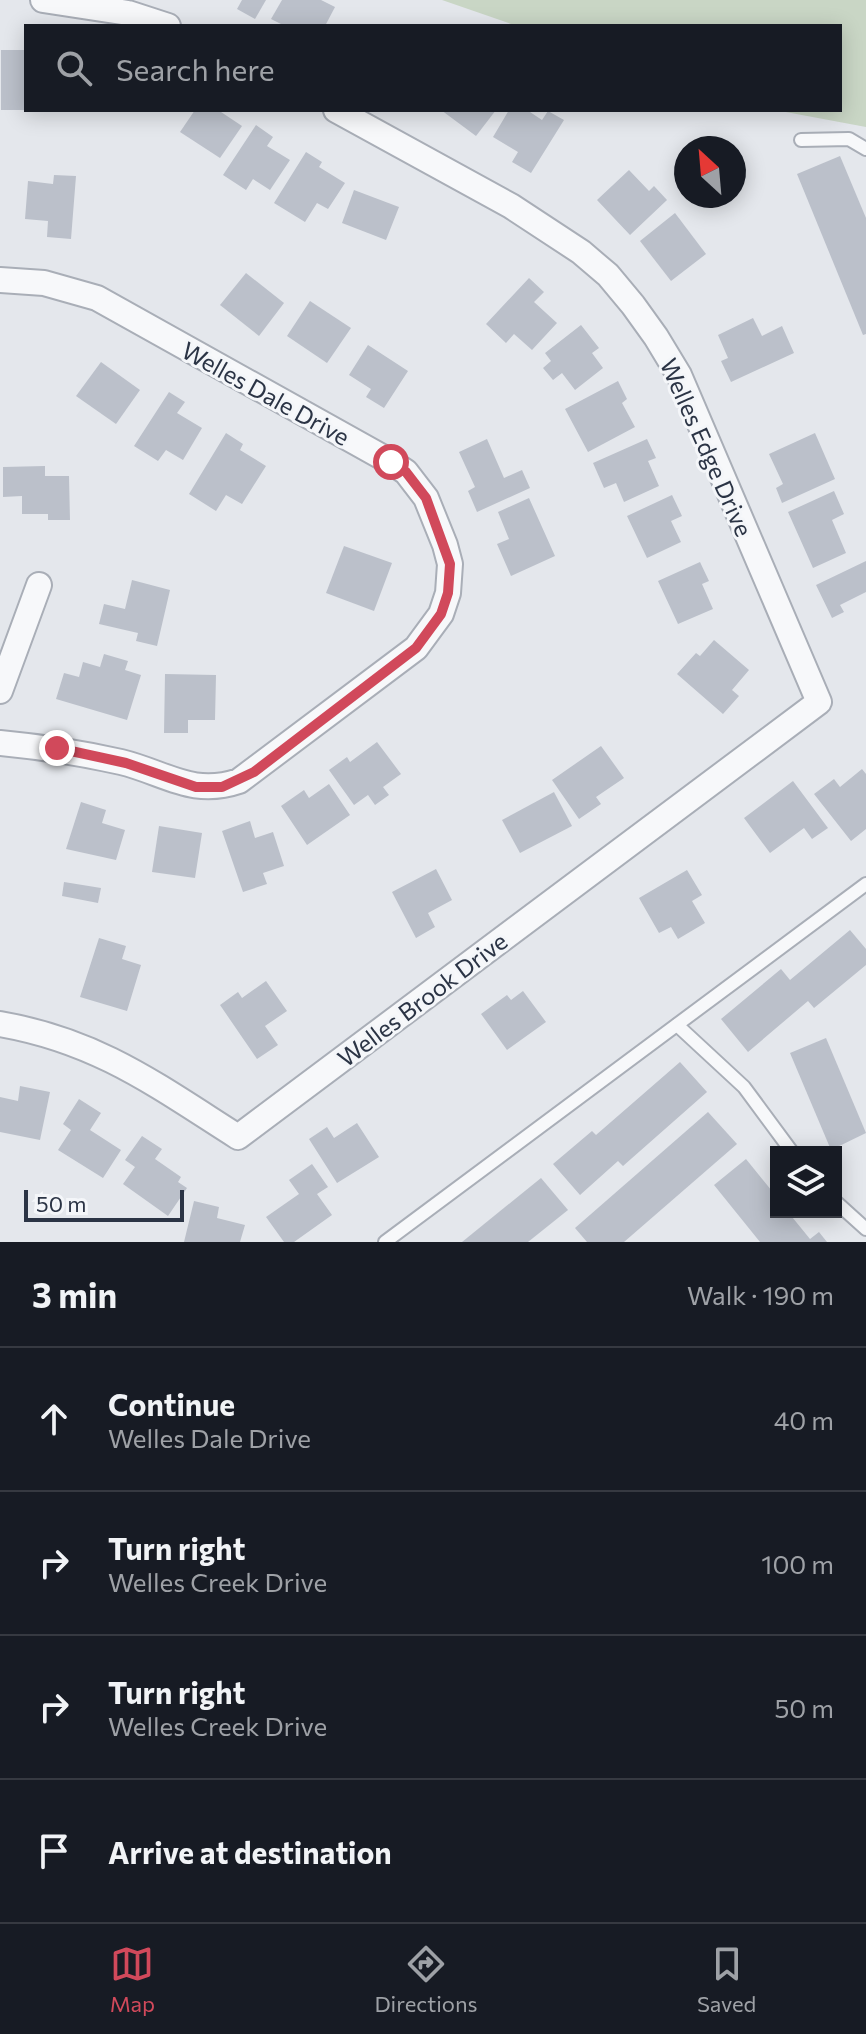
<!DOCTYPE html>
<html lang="en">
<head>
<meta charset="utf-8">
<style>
  :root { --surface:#171b24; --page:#242831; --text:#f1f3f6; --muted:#9ea1a6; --line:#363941; --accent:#d1495b }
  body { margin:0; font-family:Commissioner,sans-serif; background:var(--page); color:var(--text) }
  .controls { position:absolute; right:24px; bottom:24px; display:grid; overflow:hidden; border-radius:0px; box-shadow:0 4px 20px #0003 }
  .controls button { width:72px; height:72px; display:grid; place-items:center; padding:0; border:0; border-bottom:2px solid var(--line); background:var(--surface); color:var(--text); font:40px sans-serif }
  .compass { position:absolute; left:674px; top:136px; width:72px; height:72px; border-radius:50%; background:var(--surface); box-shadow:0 4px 20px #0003; rotate:334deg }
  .scale { position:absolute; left:24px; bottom:20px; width:160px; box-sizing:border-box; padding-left:8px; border:4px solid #2b3445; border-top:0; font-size:22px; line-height:28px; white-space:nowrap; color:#2b3445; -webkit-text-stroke:6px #f4f6f9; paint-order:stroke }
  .stop { position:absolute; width:24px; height:24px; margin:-18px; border:6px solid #d1495b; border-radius:50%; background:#fff }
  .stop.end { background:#d1495b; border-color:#fff; box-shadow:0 2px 8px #0008 }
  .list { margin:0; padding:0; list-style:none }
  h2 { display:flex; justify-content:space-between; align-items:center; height:104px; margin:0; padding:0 32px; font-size:34px }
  h2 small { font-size:26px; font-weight:400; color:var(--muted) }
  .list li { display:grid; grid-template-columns:52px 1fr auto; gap:24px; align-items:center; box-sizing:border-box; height:144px; padding:0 32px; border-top:2px solid var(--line) }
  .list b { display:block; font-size:30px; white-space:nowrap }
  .list p { margin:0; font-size:26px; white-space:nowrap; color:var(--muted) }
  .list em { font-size:26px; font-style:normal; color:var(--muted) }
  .icon { flex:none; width:44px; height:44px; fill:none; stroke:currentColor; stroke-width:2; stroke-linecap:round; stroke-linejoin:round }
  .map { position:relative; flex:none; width:866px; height:1242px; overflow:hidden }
  .search { position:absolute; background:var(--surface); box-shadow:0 4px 20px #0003; left:24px; right:24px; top:24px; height:88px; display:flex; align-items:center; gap:20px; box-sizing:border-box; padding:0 28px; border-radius:0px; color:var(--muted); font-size:30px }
  .sheet { height:680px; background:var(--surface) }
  nav { display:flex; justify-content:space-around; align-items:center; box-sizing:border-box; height:112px; border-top:2px solid var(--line); background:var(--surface); font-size:22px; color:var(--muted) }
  nav a { display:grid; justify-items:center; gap:4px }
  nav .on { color:var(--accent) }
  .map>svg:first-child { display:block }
  .green { fill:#c9d6c5 }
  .building { fill:#bbc0ca }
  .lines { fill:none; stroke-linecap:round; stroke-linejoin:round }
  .lane-casing { stroke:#a9aeb7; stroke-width:16 }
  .street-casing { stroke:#a9aeb7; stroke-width:28 }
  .lane { stroke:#f7f8fa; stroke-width:12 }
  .street { stroke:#f7f8fa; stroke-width:24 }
  .route { stroke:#d1495b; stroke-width:10 }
  .labels { text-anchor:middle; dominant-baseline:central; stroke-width:6; stroke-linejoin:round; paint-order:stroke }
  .street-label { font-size:24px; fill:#2b3445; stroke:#f4f6f9 }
</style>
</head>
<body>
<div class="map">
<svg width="866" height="1242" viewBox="0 0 866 1242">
  <rect width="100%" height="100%" fill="#e4e7ec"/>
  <!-- green -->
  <polygon class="green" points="442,0 866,0 866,127 775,110 840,110 840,26 517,26"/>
  <!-- building -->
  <g class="building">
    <polygon points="242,0 266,0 255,19 237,9"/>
    <polygon points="282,0 321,0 335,7 325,26 285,26 271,19"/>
    <polygon points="1,50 25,50 26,110 1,110"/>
    <polygon points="195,110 218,110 242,126 220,158 180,132"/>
    <polygon points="441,110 496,110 476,136"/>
    <polygon points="509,110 527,110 542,120 548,111 564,120 531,173 512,162 518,152 493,137"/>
    <polygon points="256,125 273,137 267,146 290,160 270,190 253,179 246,190 223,175"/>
    <polygon points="306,152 322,162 319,167 345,183 328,209 317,203 305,222 274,203"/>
    <polygon points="840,156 866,218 866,334 863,335 797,174"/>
    <polygon points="629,170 649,191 654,186 667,200 630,235 597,200"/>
    <polygon points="54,175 76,176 71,239 47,237 48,221 25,219 28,181 53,184"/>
    <polygon points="354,190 399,207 386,240 342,223"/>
    <polygon points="675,213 706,254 671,281 640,241"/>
    <polygon points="246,273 284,303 259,336 220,305"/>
    <polygon points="529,278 544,292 534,302 557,323 532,350 514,334 506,343 486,324"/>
    <polygon points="310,301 351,328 327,363 287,336"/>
    <polygon points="753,318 762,336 782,326 794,353 731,382 721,361 728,358 718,335"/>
    <polygon points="581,325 599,348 592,353 603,368 575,390 562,373 553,380 543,368 551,361 545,353"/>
    <polygon points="368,345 408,371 384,408 366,397 371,389 349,375"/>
    <polygon points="101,362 140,390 116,424 76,396"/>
    <polygon points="618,381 627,399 622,403 635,427 588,452 565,409"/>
    <polygon points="169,392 185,402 177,413 202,428 183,460 166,450 158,461 134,446"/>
    <polygon points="226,433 243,444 240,450 266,466 242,504 226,495 216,511 189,494"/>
    <polygon points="815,433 835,479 782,503 776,488 783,484 769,454"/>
    <polygon points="487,439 504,478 522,470 530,488 477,512 468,491 475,487 459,452"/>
    <polygon points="647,439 656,458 648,461 659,486 624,502 616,483 604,488 593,463"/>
    <polygon points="45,466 45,476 69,476 70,520 48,520 48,514 22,514 22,496 3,497 3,467"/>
    <polygon points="834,491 844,514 832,520 846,553 813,568 788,512"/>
    <polygon points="672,495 682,516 671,521 681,542 647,558 627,516"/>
    <polygon points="529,498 555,556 511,576 497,544 509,539 498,512"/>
    <polygon points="344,546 392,563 374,611 326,593"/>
    <polygon points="866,561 866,592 840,605 844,612 832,618 816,585"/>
    <polygon points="700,562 709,581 702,584 713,609 678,624 658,581"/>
    <polygon points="132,580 170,590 157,646 136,641 138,633 99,624 104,604 125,609"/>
    <polygon points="714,640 749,670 732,690 739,696 723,714 677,674 696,653 700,656"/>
    <polygon points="104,654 128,661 125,670 141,675 127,720 56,699 64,673 79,677 83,662 100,667"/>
    <polygon points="165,674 216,675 215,720 188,720 188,733 164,733"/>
    <polygon points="377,742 401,774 383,787 389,795 375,805 368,795 354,805 329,770 347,757 350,762"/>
    <polygon points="601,746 624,778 596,797 601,804 579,819 552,780"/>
    <polygon points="862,769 866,774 866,829 851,841 814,794 834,779 840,787"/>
    <polygon points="793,781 828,828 812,839 804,828 770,853 744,818"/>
    <polygon points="329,784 350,815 307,845 281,806 304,790 309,798"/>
    <polygon points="554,792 572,826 520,853 502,820"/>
    <polygon points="81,802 106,810 102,823 125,830 116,860 66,849"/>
    <polygon points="250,821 255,838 273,832 284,866 263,873 267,884 243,892 222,831"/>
    <polygon points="159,826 202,833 195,878 152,872"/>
    <polygon points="436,869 452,900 428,913 435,927 416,938 392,892"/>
    <polygon points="687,870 702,895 692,901 705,923 678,939 671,927 659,933 639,898"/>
    <polygon points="64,882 101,888 98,903 62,896"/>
    <polygon points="850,930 866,949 866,965 814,1008 808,1001 748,1052 721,1019 781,969 790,980"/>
    <polygon points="99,938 126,946 122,959 141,965 127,1011 80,997"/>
    <polygon points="266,981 287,1011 265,1026 278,1045 257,1059 220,1005 238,992 242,998"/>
    <polygon points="523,991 546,1022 507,1050 481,1014 507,995 511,1000"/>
    <polygon points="826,1038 866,1133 831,1150 790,1053"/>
    <polygon points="680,1062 707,1092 623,1166 618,1161 580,1195 553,1164 592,1131 596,1135"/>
    <polygon points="20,1086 50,1092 40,1140 0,1132 0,1097 18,1101"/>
    <polygon points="79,1099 101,1113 90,1130 121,1150 103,1178 58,1150 71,1130 63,1124"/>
    <polygon points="708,1112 737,1144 624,1242 587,1242 575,1228"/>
    <polygon points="357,1123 379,1157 337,1183 309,1139 327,1127 334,1138"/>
    <polygon points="142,1136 162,1149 155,1159 181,1177 178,1182 187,1188 168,1216 123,1184 135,1167 125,1160"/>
    <polygon points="746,1159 776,1196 776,1212 788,1212 810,1239 819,1232 827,1242 760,1242 714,1185"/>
    <polygon points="312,1164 328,1187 317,1194 332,1215 294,1242 284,1242 266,1217 299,1194 289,1180"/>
    <polygon points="541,1178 568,1210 528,1242 462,1242"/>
    <polygon points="194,1201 219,1207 217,1218 245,1225 240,1242 184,1242"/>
  </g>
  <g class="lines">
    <defs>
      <g id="lane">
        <polyline points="801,140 849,139 866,149"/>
        <polyline points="677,1025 744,1087 792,1152"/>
        <polyline points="836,1202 866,1229"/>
        <polyline points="385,1242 866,884"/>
      </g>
      <g id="street">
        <polyline points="43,0 128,13 168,26"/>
        <path d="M 0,280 L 44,283 L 97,298 L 391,462 L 406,472 L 426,498 L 445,545 L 450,564 L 448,593 L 441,614 L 416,648 L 239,781 C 192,797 166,773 121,762 C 81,753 42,747 0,743"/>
        <polyline points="0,691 39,585"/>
        <path d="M 0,1024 C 98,1041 156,1085 238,1137 L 819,702 L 679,375 L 656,337 L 633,305 L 608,275 L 581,252 L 511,206 L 336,110"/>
      </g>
    </defs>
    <!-- lane casing -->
    <use href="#lane" class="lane-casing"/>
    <!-- street casing -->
    <use href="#street" class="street-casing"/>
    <!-- lane -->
    <use href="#lane" class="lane"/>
    <!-- street -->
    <use href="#street" class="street"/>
  </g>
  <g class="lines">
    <!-- route -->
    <polyline class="route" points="57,748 126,763 196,787 222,787 254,772 416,648 441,614 448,593 450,564 426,498 406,472 391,462"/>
  </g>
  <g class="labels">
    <!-- street labels -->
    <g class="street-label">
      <text transform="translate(266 393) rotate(29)">Welles Dale Drive</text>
      <text transform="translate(707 447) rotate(66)">Welles Edge Drive</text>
      <text transform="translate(422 999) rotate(-37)">Welles Brook Drive</text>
    </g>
  </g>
</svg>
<div class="controls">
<button><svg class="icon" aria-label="layers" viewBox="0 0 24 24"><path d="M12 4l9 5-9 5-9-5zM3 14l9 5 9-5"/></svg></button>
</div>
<svg class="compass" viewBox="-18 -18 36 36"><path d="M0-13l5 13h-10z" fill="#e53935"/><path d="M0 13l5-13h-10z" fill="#9ea1a6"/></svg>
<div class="scale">50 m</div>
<div class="stop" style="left:391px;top:462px"></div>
<div class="stop end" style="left:57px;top:748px"></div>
<div class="search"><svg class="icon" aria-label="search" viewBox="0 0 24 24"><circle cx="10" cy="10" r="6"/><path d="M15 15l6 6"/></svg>Search here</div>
</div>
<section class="sheet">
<h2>3 min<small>Walk · 190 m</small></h2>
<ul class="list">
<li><svg class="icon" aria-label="ahead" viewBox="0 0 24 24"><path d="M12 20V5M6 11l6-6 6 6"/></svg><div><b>Continue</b><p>Welles Dale Drive</p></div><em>40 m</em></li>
<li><svg class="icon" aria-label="right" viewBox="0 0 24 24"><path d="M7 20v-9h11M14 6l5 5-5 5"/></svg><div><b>Turn right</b><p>Welles Creek Drive</p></div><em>100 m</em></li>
<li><svg class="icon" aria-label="right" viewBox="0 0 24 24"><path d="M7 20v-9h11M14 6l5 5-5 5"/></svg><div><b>Turn right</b><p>Welles Creek Drive</p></div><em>50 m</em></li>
<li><svg class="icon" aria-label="arrive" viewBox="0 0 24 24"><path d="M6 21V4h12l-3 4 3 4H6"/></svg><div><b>Arrive at destination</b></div></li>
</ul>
</section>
<nav>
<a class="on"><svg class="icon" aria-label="map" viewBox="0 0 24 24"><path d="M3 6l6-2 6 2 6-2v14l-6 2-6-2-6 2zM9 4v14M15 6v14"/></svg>Map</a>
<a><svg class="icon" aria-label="directions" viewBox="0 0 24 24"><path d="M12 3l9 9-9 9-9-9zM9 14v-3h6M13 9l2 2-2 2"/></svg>Directions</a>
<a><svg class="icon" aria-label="saved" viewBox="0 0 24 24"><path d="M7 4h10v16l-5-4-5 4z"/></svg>Saved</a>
</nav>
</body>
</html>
